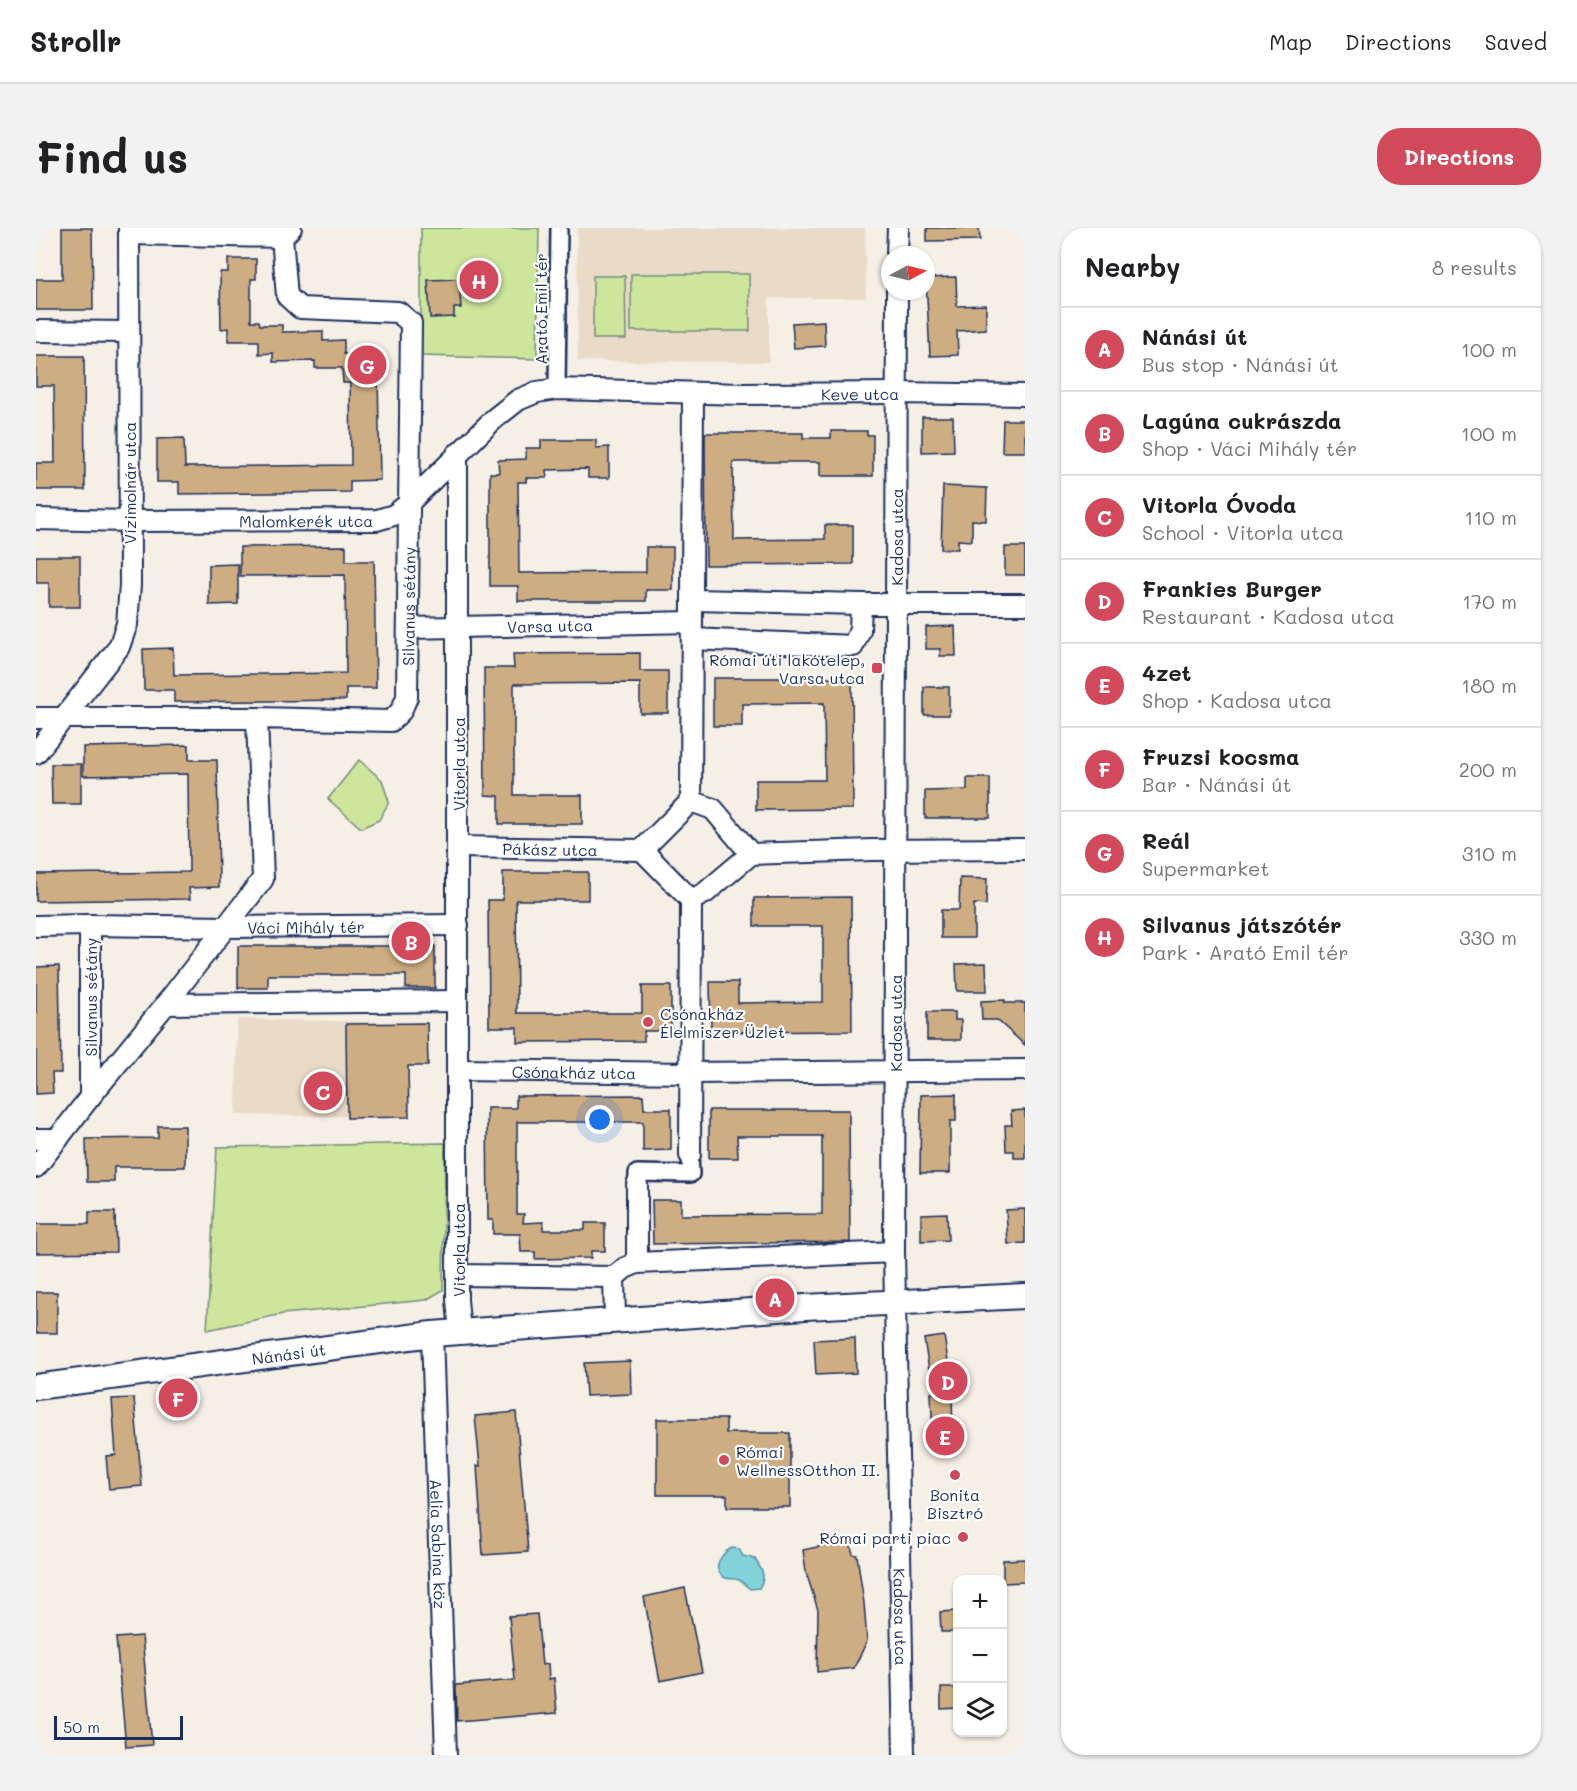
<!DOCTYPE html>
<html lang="en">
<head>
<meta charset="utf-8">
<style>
  :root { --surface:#fff; --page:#f2f2f2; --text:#202124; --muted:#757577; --line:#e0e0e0; --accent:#d1495b }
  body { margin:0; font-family:Mali,sans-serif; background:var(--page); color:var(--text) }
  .controls { position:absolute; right:18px; bottom:18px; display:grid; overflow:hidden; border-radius:12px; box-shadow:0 2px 4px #0004 }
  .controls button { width:54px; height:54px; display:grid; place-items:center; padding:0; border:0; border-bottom:2px solid var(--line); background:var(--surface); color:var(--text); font:30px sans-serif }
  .compass { position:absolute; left:845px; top:18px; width:54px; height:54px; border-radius:50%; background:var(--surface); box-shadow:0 2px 4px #0004; rotate:83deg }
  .scale { position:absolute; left:18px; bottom:15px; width:129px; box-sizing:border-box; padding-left:6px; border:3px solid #1b2f5e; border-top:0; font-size:16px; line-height:21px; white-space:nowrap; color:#1b2f5e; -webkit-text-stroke:4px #fff; paint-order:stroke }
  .you { position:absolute; left:564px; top:892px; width:21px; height:21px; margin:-15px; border:4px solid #fff; border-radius:50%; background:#1a73e8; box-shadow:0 0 0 9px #1a73e833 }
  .badge { display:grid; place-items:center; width:39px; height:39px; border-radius:50%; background:var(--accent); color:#fff; font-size:20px; font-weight:700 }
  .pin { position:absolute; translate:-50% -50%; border:3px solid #fff; box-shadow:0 2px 6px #0006 }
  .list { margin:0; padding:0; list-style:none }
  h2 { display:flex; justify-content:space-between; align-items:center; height:78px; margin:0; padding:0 24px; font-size:26px }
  h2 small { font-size:20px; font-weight:400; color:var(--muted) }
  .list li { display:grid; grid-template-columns:39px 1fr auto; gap:18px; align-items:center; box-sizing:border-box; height:84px; padding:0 24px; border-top:2px solid var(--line) }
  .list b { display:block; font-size:22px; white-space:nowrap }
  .list p { margin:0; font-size:20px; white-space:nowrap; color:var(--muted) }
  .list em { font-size:20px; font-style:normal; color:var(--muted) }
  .icon { flex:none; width:33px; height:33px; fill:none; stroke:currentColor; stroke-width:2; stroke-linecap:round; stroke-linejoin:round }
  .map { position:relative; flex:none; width:989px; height:1527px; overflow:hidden; border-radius:24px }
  header { display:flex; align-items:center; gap:36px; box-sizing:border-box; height:84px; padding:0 30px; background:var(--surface); border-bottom:2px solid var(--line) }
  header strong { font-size:28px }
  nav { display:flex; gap:33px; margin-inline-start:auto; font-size:21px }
  .intro { display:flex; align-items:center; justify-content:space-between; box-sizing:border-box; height:144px; padding:0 36px }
  h1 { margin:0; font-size:42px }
  .button { padding:15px 27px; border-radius:24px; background:var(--accent); color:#fff; font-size:21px; font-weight:700 }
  main { display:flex; gap:36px; padding:0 36px }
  aside { flex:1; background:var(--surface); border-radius:24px; box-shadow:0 2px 4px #0004 }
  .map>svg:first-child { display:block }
  .built { fill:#eadbc8 }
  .green { fill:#cde69c; stroke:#748a7d; stroke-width:1.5 }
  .water { fill:#81d3d9; stroke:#5891a8; stroke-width:1.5 }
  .building { fill:#cfad82; stroke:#1b2f5e; stroke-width:1.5 }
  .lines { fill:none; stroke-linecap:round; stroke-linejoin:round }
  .pedestrian-casing { stroke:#1b2f5e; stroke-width:20 }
  .minor-casing { stroke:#1b2f5e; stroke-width:24 }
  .tertiary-casing { stroke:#1b2f5e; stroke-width:28 }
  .pedestrian { stroke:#fff; stroke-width:15 }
  .minor { stroke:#fff; stroke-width:20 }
  .tertiary { stroke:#fff; stroke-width:24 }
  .poi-dot { fill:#d1495b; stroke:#fff; stroke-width:2 }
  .labels { text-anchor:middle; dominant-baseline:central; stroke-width:4.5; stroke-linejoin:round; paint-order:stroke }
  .street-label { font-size:16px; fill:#1b2f5e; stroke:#fff }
  .poi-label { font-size:16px; fill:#1b2f5e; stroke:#fff; text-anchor:end }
</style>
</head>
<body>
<header>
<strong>Strollr</strong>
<nav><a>Map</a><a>Directions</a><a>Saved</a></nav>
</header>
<div class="intro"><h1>Find us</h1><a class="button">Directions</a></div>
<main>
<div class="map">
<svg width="989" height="1527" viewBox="0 0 989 1527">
  <rect width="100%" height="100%" fill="#f5efe6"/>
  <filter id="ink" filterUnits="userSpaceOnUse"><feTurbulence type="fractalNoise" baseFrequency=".0167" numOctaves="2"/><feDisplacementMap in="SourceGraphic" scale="12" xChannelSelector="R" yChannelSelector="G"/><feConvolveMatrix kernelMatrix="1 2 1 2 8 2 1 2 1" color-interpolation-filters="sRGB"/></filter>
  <g filter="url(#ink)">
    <!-- built -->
    <g class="built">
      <polygon points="541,0 829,0 830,70 733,70 733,134 542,133"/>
      <polygon points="201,791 391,795 392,838 372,838 373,889 200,887"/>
    </g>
    <!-- green -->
    <g class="green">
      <polygon points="385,0 503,0 501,131 385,128"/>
      <polygon points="595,46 713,46 714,103 595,103"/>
      <polygon points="557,48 589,48 590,111 557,111"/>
      <polygon points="323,532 346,552 353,574 343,592 325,600 292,571"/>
      <polygon points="409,915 407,1062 390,1072 247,1086 171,1102 181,919"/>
    </g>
    <!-- water -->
    <path class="water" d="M 696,1320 L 703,1321 L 707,1328 L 719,1331 C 726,1343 731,1347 723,1360 L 714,1361 C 711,1359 707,1354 703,1352 C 697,1349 690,1353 685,1347 C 676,1338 687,1324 696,1320 Z"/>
    <!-- building -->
    <g class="building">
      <polygon points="26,0 56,0 57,82 0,82 0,51 26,51"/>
      <polygon points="891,0 943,0 944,12 891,13"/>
      <polygon points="192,31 220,31 220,51 215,51 215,93 223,93 224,97 246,97 246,104 287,103 287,113 308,112 308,126 337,126 337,147 342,147 344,252 314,253 314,264 143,266 143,254 121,254 121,211 148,210 149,239 315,237 314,155 307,155 306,140 279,140 279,133 237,134 237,125 223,126 223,113 192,113 192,100 185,101 184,44 192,44"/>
      <polygon points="920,49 921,78 950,77 950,101 921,103 922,127 894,128 890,50"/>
      <polygon points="423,51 425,80 418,80 418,89 394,90 392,52"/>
      <polygon points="788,93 789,118 758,120 756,95"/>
      <polygon points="0,128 48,128 49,262 0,262 0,235 19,235 18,158 0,158"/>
      <polygon points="886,189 917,189 918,223 886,224"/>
      <polygon points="967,192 989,192 989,224 966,224"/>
      <polygon points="795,203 831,203 831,207 837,207 837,248 784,248 784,234 697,234 698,312 789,311 789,297 817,297 817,336 670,337 669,205 767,205 767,210 795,210"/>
      <polygon points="505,212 560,212 560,220 573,219 573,250 552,250 552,241 510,242 511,250 490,250 490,254 482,254 483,345 610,344 610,319 637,319 637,362 610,362 610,373 482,373 482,358 454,358 454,245 463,245 462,232 490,231 490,220 505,220"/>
      <polygon points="907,258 951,260 950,293 936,292 936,313 922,312 922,321 905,321"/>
      <polygon points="310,318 310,333 338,333 340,460 310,460 310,472 138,474 138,462 108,462 107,421 137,420 138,447 310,445 309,347 204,348 204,319"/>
      <rect x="969" y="319" width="20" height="28"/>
      <polygon points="0,328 44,328 44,379 13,379 13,355 0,355"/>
      <polygon points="202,336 202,376 173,377 173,337"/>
      <polygon points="919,398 920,428 904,428 904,421 890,421 890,399"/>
      <polygon points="604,425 604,443 632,443 632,485 604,485 604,455 478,456 478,567 546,567 546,596 463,596 463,568 449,567 448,440 478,440 477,426"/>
      <polygon points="677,450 816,450 817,581 720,582 720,552 789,552 788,475 706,476 706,498 677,498"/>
      <rect x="888" y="459" width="25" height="28"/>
      <polygon points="153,517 153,532 181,532 183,659 153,660 154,671 0,673 0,646 153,644 152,546 47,548 47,519"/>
      <polygon points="15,536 45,536 45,576 16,576"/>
      <polygon points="931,550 954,550 954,590 889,590 889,563 931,562"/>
      <polygon points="467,644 552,644 552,672 480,672 481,785 606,785 606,758 635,758 635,803 608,803 608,813 481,814 481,799 453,799 452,672 467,672"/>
      <polygon points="924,650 951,651 950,677 938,676 938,710 905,710 905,682 923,682"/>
      <polygon points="815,669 816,803 675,804 674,754 702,754 702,775 787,774 787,698 718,698 718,670"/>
      <polygon points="202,718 399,718 399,760 370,760 370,747 232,747 232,760 202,760"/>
      <polygon points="950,735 951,763 921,763 920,736"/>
      <polygon points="23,738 25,845 16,845 17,865 0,866 0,739"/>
      <polygon points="969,772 969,775 989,775 989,817 961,792 946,792 945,773"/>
      <polygon points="891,784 919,784 919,792 925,792 925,812 891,812"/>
      <polygon points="391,795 392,838 372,838 373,889 311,890 310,796"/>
      <polygon points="920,866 920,893 914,893 914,945 884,945 885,867"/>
      <polygon points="607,867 608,881 635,881 635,922 607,923 607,894 481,894 481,986 488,986 487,995 507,994 507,1002 549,1002 549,995 569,995 569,1023 555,1023 555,1030 499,1031 499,1024 485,1024 484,1006 457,1006 457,992 452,992 451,880 480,880 480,868"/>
      <polygon points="673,882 813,882 814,1014 617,1016 616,972 645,972 645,987 786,986 786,908 701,908 702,930 673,930"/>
      <polygon points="989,882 989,930 978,930 978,923 970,923 969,897 976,897 975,883"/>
      <polygon points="122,898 149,898 149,939 78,939 78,954 51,954 50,911 122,910"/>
      <polygon points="989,981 989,1015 972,1016 970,982"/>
      <polygon points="53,984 79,984 80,1024 0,1025 0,996 53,996"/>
      <polygon points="911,985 912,1012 885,1013 885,986"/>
      <rect x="0" y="1064" width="21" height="41"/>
      <polygon points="908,1108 913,1139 893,1142 888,1111"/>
      <polygon points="819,1110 820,1145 780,1147 778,1112"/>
      <polygon points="594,1133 595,1166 550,1168 548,1135"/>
      <polygon points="916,1164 917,1213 897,1214 895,1165"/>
      <polygon points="98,1170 106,1258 73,1261 70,1228 80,1227 76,1171"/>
      <polygon points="480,1184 492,1324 447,1327 441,1238 444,1238 439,1188"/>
      <polygon points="621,1191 690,1191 690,1205 754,1205 754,1279 691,1279 691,1267 621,1267"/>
      <polygon points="814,1315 817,1326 821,1327 828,1375 831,1413 818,1440 781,1444 782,1382 770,1344 767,1322 795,1316"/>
      <polygon points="989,1331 989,1354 967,1355 967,1332"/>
      <polygon points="649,1360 666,1444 624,1453 608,1369"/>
      <polygon points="921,1383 921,1404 905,1404 904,1384"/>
      <polygon points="501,1386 506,1437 512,1436 513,1451 518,1450 521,1485 421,1493 420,1457 479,1452 473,1388"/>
      <polygon points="106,1408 116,1517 90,1519 80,1410"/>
      <polygon points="905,1460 921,1460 921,1480 905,1481"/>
    </g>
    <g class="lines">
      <defs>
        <g id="pedestrian">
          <polyline points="521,161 523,0"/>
          <polyline points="601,956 601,945 655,946 654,927"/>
        </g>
        <g id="minor">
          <polyline points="93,6 246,9 255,0"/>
          <polyline points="861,27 862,0"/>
          <path id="s1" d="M 861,63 L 858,1024 L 868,1527"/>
          <polyline points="0,103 92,104"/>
          <polyline points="421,226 421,1072 424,1104"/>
          <path id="s2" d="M 0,291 L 93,293 L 341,292 L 358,287 L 372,276 L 458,191 L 482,172 L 501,164 L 521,161 L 707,166 L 860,165 L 989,167"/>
          <polyline points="656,372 825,376 989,376"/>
          <path id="s3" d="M 373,400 L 656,394"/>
          <polyline points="656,411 817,418 824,402 825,376"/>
          <polyline points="0,490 221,490"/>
          <polyline points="0,525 83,419 91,396 94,357 93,0"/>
          <polyline points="655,573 657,165"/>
          <path id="s4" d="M 422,619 L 606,622 L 655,672 L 669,665 L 715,626 L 836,622 L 989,621"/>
          <polyline points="606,622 655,573 677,581 715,626"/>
          <polyline points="0,698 54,697"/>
          <polyline points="130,776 421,773"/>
          <path id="s5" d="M 422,842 L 654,845 L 989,842"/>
          <path id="s6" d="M 54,869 L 54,697 L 190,699 L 422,697"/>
          <polyline points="0,911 22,911"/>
          <polyline points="654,927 655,672"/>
          <path id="s7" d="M 0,939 L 54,869 L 130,776 L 227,651 L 221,490 L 355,493 L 365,483 L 371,469 L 375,95 L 362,84 L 264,80 L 251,68 L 246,9"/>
          <polyline points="601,956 601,1035"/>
          <polyline points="422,1047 578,1049 589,1040 601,1035 858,1024"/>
          <polyline points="578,1049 579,1092"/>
          <path id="s8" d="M 396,1106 L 410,1527"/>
        </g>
        <g id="tertiary">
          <path id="s9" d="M 0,1159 L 396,1106 L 769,1079 L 989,1068"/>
        </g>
      </defs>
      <!-- pedestrian casing -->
      <use href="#pedestrian" class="pedestrian-casing"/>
      <!-- minor casing -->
      <use href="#minor" class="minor-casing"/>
      <!-- tertiary casing -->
      <use href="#tertiary" class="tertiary-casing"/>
      <!-- pedestrian -->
      <use href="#pedestrian" class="pedestrian"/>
      <!-- minor -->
      <use href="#minor" class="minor"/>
      <!-- tertiary -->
      <use href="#tertiary" class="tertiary"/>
    </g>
  </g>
  <!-- markers -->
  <g class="poi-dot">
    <rect x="835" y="434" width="12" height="12" rx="3"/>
    <circle cx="612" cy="794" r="6"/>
    <circle cx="688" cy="1232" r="6"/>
    <circle cx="919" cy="1247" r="6"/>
    <circle cx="927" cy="1309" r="6"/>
  </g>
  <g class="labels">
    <!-- street labels -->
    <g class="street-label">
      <text transform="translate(504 81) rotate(-90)">Arató Emil tér</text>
      <text stroke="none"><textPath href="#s2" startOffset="872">Keve utca</textPath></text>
      <text transform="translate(93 255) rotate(-90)">Vízimolnár utca</text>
      <text stroke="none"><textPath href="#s2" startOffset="270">Malomkerék utca</textPath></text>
      <text transform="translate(860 309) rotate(-90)">Kadosa utca</text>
      <text stroke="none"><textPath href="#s7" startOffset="782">Silvanus sétány</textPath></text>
      <text stroke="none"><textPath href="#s3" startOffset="141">Varsa utca</textPath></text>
      <text transform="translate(422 536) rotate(-90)">Vitorla utca</text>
      <text stroke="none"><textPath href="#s4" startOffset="92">Pákász utca</textPath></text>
      <text stroke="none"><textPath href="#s6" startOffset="388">Váci Mihály tér</textPath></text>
      <text transform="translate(54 769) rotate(-90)">Silvanus sétány</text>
      <text transform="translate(859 795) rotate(-90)">Kadosa utca</text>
      <text stroke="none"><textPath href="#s5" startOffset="116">Csónakház utca</textPath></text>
      <text transform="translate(422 1022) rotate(-90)">Vitorla utca</text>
      <text stroke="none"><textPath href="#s9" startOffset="255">Nánási út</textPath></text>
      <text stroke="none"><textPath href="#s8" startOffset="210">Aelia Sabina köz</textPath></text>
      <text stroke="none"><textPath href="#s1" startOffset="1326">Kadosa utca</textPath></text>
    </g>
    <!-- poi labels -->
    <g class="poi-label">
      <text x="829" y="431">Római úti lakótelep,<tspan x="829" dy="18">Varsa utca</tspan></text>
      <text x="624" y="785" text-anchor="start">Csónakház<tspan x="624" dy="18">Élelmiszer Üzlet</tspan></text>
      <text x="700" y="1223" text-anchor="start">Római<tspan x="700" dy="18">WellnessOtthon II.</tspan></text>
      <text x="919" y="1266" text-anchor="middle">Bonita<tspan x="919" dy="18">Bisztró</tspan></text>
      <text x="915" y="1309">Római parti piac</text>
    </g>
  </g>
</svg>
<div class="controls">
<button>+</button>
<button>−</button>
<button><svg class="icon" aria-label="layers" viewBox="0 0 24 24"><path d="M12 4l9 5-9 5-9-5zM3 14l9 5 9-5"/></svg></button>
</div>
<svg class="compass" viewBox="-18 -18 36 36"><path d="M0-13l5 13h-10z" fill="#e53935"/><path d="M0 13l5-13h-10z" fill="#757577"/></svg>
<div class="scale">50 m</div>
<div class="you"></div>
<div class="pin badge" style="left:739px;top:1070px">A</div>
<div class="pin badge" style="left:375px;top:713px">B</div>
<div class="pin badge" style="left:287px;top:863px">C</div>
<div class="pin badge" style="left:912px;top:1153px">D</div>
<div class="pin badge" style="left:909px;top:1208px">E</div>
<div class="pin badge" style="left:142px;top:1170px">F</div>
<div class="pin badge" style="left:331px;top:137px">G</div>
<div class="pin badge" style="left:443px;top:52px">H</div>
</div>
<aside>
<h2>Nearby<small>8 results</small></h2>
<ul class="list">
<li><span class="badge">A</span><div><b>Nánási út</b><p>Bus stop · Nánási út</p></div><em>100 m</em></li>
<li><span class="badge">B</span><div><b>Lagúna cukrászda</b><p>Shop · Váci Mihály tér</p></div><em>100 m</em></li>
<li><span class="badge">C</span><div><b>Vitorla Óvoda</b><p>School · Vitorla utca</p></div><em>110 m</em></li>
<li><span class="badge">D</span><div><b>Frankies Burger</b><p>Restaurant · Kadosa utca</p></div><em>170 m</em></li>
<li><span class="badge">E</span><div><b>4zet</b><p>Shop · Kadosa utca</p></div><em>180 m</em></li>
<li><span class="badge">F</span><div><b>Fruzsi kocsma</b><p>Bar · Nánási út</p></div><em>200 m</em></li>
<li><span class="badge">G</span><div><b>Reál</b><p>Supermarket</p></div><em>310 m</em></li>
<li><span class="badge">H</span><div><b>Silvanus játszótér</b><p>Park · Arató Emil tér</p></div><em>330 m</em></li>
</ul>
</aside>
</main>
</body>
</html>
